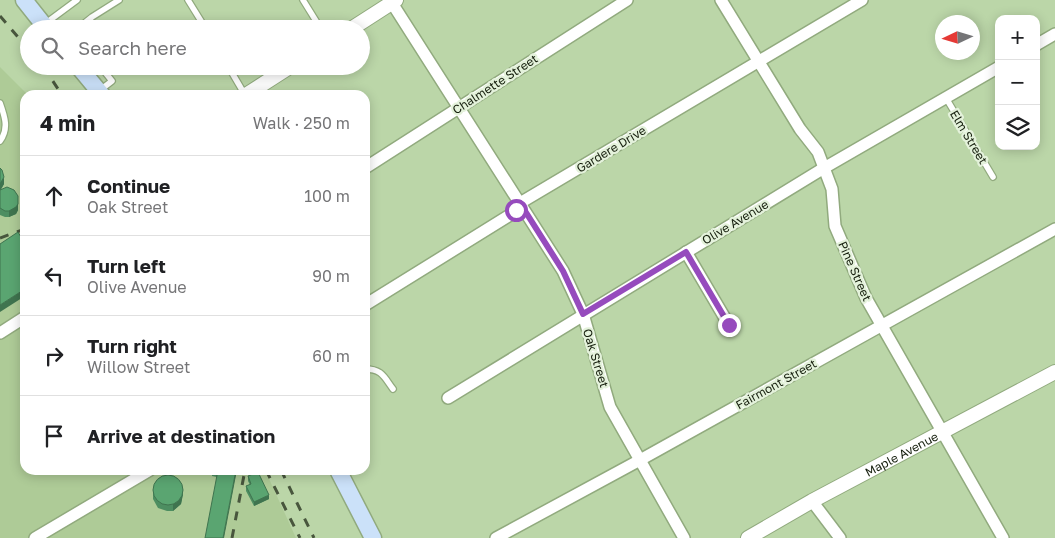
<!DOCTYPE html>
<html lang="en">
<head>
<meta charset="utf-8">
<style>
  :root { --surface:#fff; --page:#f2f2f2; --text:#202124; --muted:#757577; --line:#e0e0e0 }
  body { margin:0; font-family:"Golos Text",sans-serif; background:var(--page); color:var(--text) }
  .controls { position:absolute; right:15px; top:15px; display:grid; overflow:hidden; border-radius:10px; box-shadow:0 2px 12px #0003 }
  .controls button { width:45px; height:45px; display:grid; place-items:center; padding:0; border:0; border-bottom:1px solid var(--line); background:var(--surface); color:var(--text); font:25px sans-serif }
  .compass { position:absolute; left:935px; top:15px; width:45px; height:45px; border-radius:50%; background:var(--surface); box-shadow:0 2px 12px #0003; rotate:266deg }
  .stop { position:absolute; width:15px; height:15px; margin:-11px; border:4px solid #964bbd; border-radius:50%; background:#fff }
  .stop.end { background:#964bbd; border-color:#fff; box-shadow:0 1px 5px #0008 }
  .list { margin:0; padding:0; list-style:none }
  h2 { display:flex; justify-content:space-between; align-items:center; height:65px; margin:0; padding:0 20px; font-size:21px }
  h2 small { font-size:16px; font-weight:400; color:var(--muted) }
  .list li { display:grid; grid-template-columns:32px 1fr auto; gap:15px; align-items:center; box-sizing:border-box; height:80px; padding:0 20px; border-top:1px solid var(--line) }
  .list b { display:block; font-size:19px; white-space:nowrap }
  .list p { margin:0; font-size:16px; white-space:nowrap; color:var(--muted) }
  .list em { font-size:16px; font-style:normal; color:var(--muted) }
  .icon { flex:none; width:28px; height:28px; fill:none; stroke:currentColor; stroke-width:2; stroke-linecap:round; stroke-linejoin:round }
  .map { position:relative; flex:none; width:1055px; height:538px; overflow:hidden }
  .search { position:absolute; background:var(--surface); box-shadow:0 2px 12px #0003; left:20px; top:20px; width:350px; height:55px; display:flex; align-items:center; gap:12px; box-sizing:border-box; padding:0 18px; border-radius:28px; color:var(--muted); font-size:19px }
  .panel { position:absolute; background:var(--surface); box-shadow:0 2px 12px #0003; left:20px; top:90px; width:350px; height:385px; border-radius:15px }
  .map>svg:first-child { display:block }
  .built { fill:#aecb97 }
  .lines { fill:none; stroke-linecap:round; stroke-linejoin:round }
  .service-casing { stroke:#91aa7e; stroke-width:8 }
  .minor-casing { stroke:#91aa7e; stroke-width:14 }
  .tertiary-casing { stroke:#91aa7e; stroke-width:16 }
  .secondary-casing { stroke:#91aa7e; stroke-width:19 }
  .service { stroke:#fff; stroke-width:5.5 }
  .minor { stroke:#fff; stroke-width:11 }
  .tertiary { stroke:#fff; stroke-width:14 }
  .secondary { stroke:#cbe1f9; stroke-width:16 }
  .rail { stroke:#48563d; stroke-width:3; stroke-dasharray:9 9; stroke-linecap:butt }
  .wall { fill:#4d8e61 }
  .shaded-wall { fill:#3f744f }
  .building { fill:#5aa571; stroke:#3f744f }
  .route { stroke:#964bbd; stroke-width:6 }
  .labels { text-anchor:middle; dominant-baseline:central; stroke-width:4.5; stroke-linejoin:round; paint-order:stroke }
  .street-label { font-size:12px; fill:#161f0e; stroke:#e4f2db }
</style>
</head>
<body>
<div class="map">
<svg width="1055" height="538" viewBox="0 0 1055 538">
  <rect width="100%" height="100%" fill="#bbd6a8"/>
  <!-- built -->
  <polygon class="built" points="0,67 28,95 25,95 25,470 265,470 296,538 0,538"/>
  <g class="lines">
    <defs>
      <g id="service">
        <polyline points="188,0 206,29"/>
        <polyline points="303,0 321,29"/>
        <polyline points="46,23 77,0"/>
        <polyline points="77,29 92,17 119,0"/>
        <polyline points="228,66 245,95"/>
        <polyline points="99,91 112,81 100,66"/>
        <polyline points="946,98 993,177"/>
        <path d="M 0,103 C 5,117 9,129 0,141"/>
        <path d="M 365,369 C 382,369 384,377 393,389"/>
      </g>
      <g id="minor">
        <polyline points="721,0 800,129 818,152 832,189 835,226 866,298 1003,538"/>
        <polyline points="392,3 563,271 583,314 610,407 684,538"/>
        <polyline points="1036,45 1055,34"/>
        <polyline points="365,168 627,0"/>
        <polyline points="686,252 729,325"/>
        <polyline points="365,305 510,215 516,210 520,203 862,0"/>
        <polyline points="0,333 25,317"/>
        <polyline points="448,398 824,168 999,67"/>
        <polyline points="812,501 840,538"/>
        <polyline points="35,538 150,470"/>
        <polyline points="496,538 640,460 1055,229"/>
      </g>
      <g id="tertiary">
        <polyline points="351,29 396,0"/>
        <polyline points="246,95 291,66"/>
        <path id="s1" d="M 748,538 L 812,501 L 1055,372"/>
      </g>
      <g id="secondary">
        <polyline points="24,0 47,29"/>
        <polyline points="78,66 102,95"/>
        <polyline points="338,470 373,538"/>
      </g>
    </defs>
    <!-- service casing -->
    <use href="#service" class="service-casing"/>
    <!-- minor casing -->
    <use href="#minor" class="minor-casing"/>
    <!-- tertiary casing -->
    <use href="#tertiary" class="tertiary-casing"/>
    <!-- secondary casing -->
    <use href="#secondary" class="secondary-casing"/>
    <!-- service -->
    <use href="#service" class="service"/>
    <!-- minor -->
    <use href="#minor" class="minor"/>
    <!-- tertiary -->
    <use href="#tertiary" class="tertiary"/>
    <!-- secondary -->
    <use href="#secondary" class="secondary"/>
    <!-- rail -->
    <g class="rail">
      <polyline points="0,16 29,50"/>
      <polyline points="43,66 62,95"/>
      <polyline points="0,238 25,229"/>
      <polyline points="266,470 300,538"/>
      <polyline points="281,470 314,538"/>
      <polyline points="232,538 245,470"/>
    </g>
  </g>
  <!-- wall -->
  <g class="wall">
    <polygon points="0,168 4,184 1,189 18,203 18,210 16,214 9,217 5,217 0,215"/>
    <polygon points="212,470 237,470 217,477 212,476"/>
    <polygon points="248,476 269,499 254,506 246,491 246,486 250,485 248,481"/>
    <polygon points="153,493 183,494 181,504 173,511 167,511 158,508 153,499"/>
  </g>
  <!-- shaded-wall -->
  <g class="shaded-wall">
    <polygon points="4,177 4,184 0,191 0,184"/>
    <polygon points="18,196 18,210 16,214 9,217 9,211"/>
    <polygon points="25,289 25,296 0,312 0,305"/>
    <polygon points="236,470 237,470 224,538 223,538"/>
    <polygon points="183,487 183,494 181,504 173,511 173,504"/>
    <polygon points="269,495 269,499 254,506 254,502"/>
  </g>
  <!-- building -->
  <g class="building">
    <polygon points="0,168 2,170 4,177 0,184"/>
    <polygon points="7,187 14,190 18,196 18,204 16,207 9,211 5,211 0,208 0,190"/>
    <polygon points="18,232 25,244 25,289 0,305 0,244"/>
    <polygon points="216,470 236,470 223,538 205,538 218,470"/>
    <polygon points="258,472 269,495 254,502 246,486 251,484 248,476"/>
    <circle cx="168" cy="490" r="15"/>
  </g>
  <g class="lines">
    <!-- route -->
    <polyline class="route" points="516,210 520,203 563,271 583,314 686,252 729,325"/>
  </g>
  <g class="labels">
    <!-- street labels -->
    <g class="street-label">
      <text transform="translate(495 84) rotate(-33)">Chalmette Street</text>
      <text transform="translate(969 137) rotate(59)">Elm Street</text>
      <text transform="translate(611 149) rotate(-31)">Gardere Drive</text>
      <text transform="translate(735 222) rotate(-31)">Olive Avenue</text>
      <text transform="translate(855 271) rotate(66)">Pine Street</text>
      <text transform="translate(596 358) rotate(73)">Oak Street</text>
      <text transform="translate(776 384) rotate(-29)">Fairmont Street</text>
      <text stroke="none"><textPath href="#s1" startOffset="175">Maple Avenue</textPath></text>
    </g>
  </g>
</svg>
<div class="controls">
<button>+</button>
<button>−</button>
<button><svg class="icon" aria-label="layers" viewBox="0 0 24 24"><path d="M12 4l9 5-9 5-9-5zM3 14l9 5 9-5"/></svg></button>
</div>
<svg class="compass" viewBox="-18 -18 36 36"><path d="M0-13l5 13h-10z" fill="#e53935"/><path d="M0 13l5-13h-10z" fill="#757577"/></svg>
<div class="stop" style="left:516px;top:210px"></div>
<div class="stop end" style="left:729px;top:325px"></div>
<div class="search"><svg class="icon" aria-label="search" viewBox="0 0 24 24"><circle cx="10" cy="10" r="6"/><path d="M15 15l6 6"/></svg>Search here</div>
<section class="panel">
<h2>4 min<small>Walk · 250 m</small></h2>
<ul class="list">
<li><svg class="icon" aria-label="ahead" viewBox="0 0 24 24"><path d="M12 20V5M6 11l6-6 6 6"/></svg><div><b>Continue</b><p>Oak Street</p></div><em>100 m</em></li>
<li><svg class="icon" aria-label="left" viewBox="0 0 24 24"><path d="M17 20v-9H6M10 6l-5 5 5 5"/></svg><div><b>Turn left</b><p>Olive Avenue</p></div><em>90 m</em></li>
<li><svg class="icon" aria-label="right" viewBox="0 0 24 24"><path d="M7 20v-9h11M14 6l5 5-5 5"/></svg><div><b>Turn right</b><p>Willow Street</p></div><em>60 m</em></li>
<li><svg class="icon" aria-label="arrive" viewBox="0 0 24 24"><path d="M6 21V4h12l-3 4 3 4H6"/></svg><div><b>Arrive at destination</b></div></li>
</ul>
</section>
</div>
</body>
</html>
